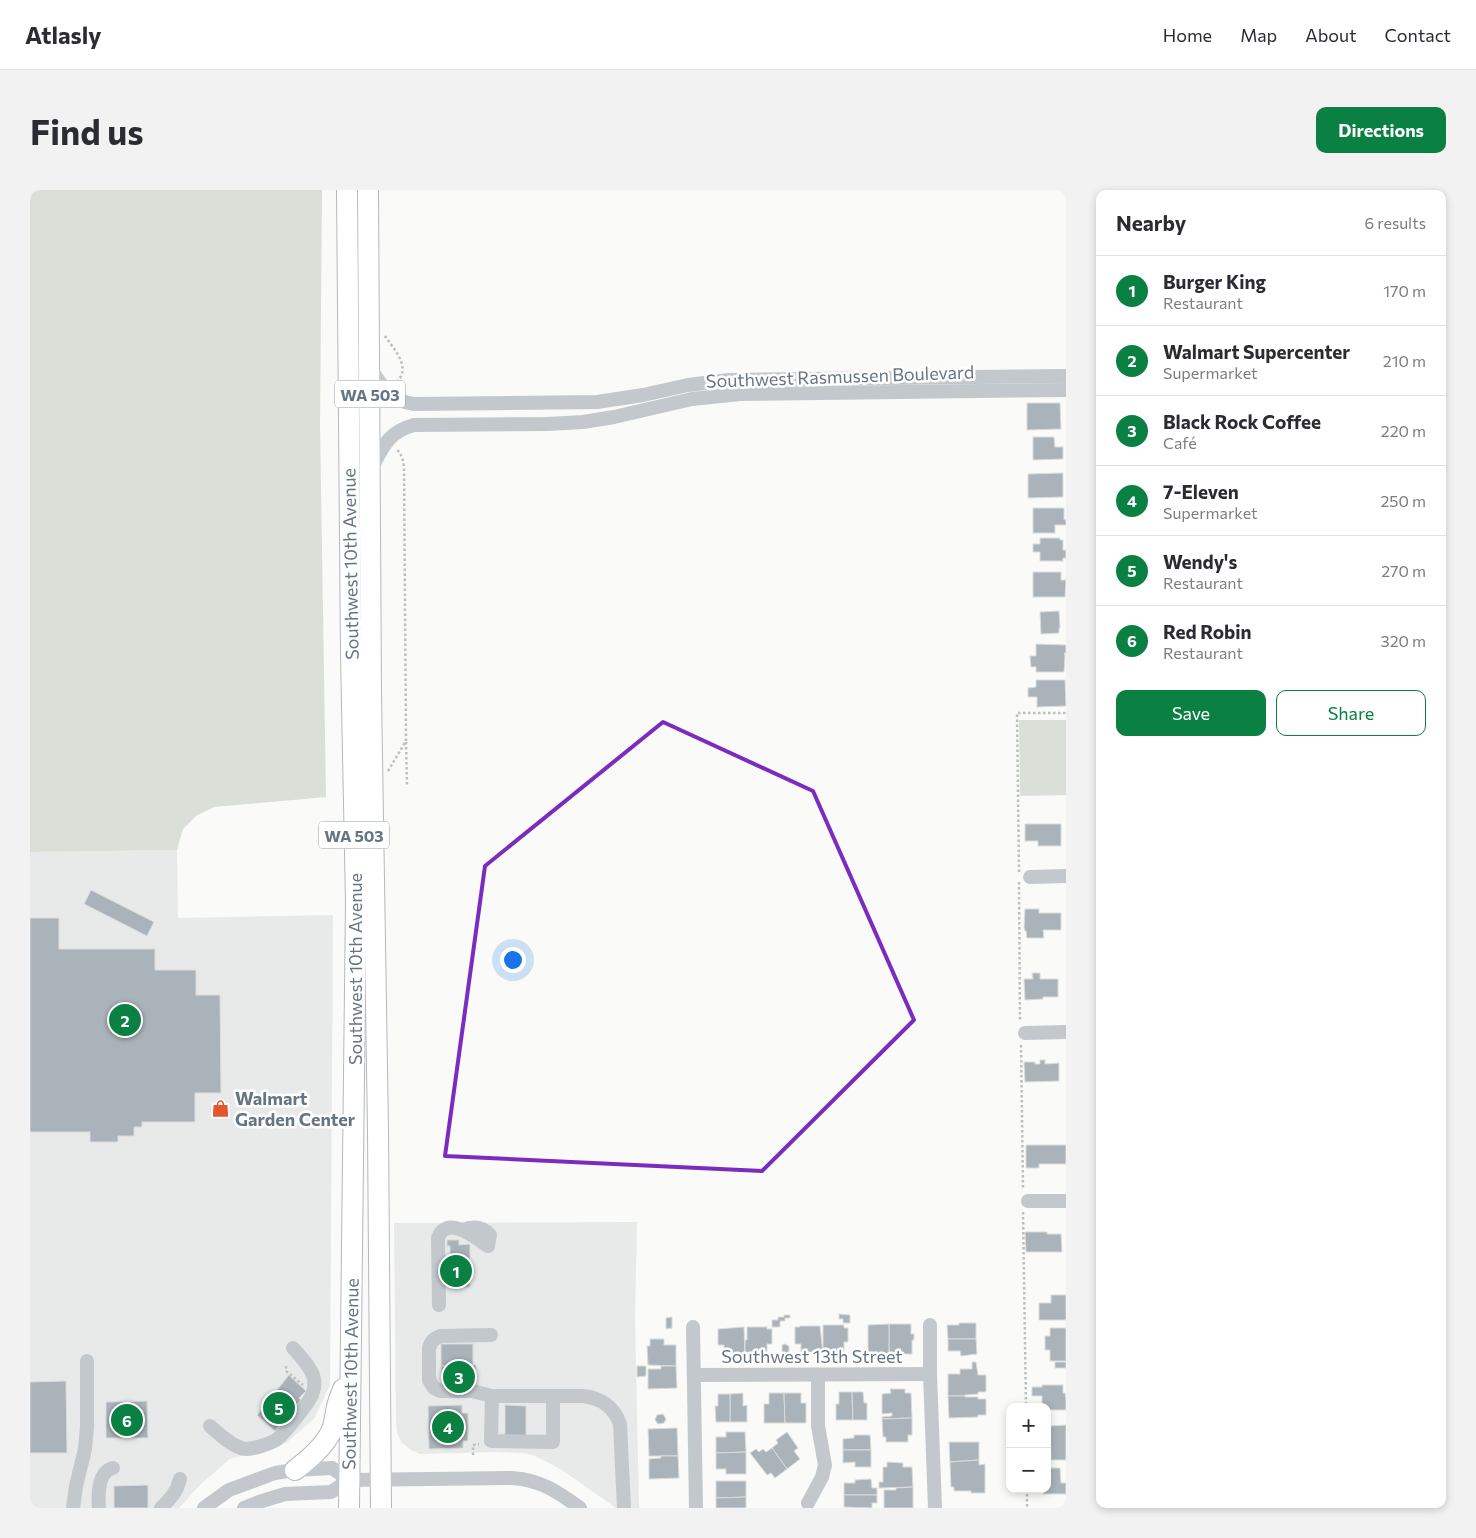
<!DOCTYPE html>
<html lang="en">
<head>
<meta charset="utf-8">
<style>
  :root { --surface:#fff; --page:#f2f2f3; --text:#2b2b33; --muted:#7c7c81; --line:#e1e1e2; --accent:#0b8043 }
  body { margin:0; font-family:Commissioner,sans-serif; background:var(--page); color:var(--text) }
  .controls { position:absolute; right:15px; bottom:15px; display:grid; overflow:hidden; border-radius:10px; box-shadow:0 2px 8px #0003 }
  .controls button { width:45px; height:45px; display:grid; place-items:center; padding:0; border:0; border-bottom:1px solid var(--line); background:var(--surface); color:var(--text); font:25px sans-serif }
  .you { position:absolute; left:482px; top:769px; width:18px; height:18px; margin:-12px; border:4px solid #fff; border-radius:50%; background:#1a73e8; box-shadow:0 0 0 8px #1a73e833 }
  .badge { display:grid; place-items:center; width:32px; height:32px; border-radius:50%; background:var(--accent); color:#fff; font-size:16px; font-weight:700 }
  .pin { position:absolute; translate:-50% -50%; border:2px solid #fff; box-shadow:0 1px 5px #0006 }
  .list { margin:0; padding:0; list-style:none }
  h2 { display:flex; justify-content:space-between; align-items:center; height:65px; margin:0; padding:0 20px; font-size:21px }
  h2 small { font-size:16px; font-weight:400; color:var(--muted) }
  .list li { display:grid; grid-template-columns:32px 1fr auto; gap:15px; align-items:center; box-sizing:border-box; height:70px; padding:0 20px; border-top:1px solid var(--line) }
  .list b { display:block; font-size:19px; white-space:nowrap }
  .list p { margin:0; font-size:16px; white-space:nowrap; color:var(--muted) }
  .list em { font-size:16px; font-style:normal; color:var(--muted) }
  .actions { display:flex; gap:10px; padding:15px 20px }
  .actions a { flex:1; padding:11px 0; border:1px solid var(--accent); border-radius:10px; text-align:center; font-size:18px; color:var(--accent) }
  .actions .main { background:var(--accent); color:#fff }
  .map { position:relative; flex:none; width:1036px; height:1318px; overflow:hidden; border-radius:10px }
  header { display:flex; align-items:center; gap:30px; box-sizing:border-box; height:70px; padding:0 25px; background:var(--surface); border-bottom:1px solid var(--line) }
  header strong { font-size:24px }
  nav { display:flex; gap:28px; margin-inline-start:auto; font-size:18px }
  .intro { display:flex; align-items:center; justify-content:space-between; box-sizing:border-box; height:120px; padding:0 30px }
  h1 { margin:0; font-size:35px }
  .button { padding:12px 22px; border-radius:10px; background:var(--accent); color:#fff; font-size:18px; font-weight:700 }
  main { display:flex; gap:30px; padding:0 30px }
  aside { flex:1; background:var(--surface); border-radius:10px; box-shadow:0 2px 8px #0003 }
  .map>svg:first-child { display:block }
  .built { fill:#e8e9e9 }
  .green { fill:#dadfd7 }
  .building { fill:#aab3b9; stroke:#dcdcda }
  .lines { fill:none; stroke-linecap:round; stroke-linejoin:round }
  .highway-casing { stroke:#b4b9bd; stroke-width:22 }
  .path { stroke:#bbbfc2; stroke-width:2.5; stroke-dasharray:2.5 2.5; stroke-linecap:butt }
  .minor { stroke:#c3c8cc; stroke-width:14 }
  .highway { stroke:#fff; stroke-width:20 }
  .marked { fill:none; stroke:#7b2cbf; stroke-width:4; stroke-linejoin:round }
  .labels { text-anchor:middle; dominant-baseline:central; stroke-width:5; stroke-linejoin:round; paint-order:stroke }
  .shield { fill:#fff; stroke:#939fa8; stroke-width:1 }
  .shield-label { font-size:16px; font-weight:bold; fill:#657683 }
  .street-label { font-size:18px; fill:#657683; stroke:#fff }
  .poi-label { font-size:18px; font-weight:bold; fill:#657683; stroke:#fff; text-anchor:start }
</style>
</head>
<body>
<header>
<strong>Atlasly</strong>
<nav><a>Home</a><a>Map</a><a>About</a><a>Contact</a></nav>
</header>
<div class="intro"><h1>Find us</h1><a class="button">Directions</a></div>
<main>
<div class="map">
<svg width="1036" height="1318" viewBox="0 0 1036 1318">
  <rect width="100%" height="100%" fill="#fafaf8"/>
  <!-- built -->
  <g class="built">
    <polygon points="147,660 148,728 303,725 300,1195 284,1229 256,1253 200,1269 171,1294 149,1318 0,1318 0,662"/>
    <polygon points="607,1032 605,1128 609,1318 586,1318 532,1280 505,1266 494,1263 466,1262 390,1264 381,1260 371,1252 367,1242 366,1231 364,1033"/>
  </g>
  <!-- green -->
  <g class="green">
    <polygon points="0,0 292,0 290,235 296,607 184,617 166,626 153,639 147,660 0,662"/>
    <polygon points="989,530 1036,530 1036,605 990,606"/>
  </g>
  <!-- building -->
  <g class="building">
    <polygon points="997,213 1030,213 1031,239 997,240"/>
    <polygon points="1003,247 1024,247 1025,257 1033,257 1033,269 1003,270"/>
    <polygon points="1033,283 1033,307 998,308 998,284"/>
    <polygon points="1003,318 1034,318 1034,330 1036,329 1036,335 1025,335 1025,343 1003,343"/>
    <polygon points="1010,348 1030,348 1030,350 1033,350 1033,360 1036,360 1036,368 1033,368 1033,371 1010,371 1010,362 1003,362 1003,354 1010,354"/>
    <polygon points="1003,382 1031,382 1031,390 1036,390 1035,407 1003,407"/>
    <polygon points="1029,421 1030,438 1029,438 1029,443 1011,444 1010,422"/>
    <polygon points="1006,454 1036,455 1036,463 1034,463 1035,465 1034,482 1006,482 1006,477 1001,477 1000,466 1006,466"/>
    <polygon points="1006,490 1035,490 1036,516 1007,517 1007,507 998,507 998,498 1006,497"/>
    <polygon points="995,634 1031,634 1031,656 1008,656 1008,651 995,651"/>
    <polygon points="61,700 124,732 117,746 54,714"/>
    <polygon points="995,719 1009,719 1009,723 1031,723 1031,740 1013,740 1014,748 997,748 996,741 995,741 994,737"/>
    <polygon points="0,728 29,728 29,759 125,759 125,780 166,780 166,805 190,805 191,903 165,903 165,932 112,932 112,937 104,937 104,946 88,946 88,952 60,952 60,942 0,942"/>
    <polygon points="1002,783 1010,783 1010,789 1028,789 1028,807 1013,807 1013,809 995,810 994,789 1003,789"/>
    <polygon points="1010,870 1015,870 1015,874 1029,873 1029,891 995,892 994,872 1005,872 1005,874 1010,874"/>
    <polygon points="996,955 1036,955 1036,974 1009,974 1009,978 996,978"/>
    <polygon points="995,1042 1017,1042 1017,1044 1031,1044 1032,1062 996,1062"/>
    <polygon points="417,1050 429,1050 429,1055 440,1054 440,1097 421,1098 421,1092 416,1092 416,1088 413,1088 413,1073 420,1073 420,1056 417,1056"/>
    <polygon points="1021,1105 1036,1105 1036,1130 1009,1130 1009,1113 1021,1113"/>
    <polygon points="809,1124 820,1125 820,1133 813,1133 813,1129 809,1129"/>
    <polygon points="754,1125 760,1125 760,1128 755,1128 755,1131 750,1131 750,1137 742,1137 742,1130 748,1130 748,1127 754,1127"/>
    <polygon points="642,1127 642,1138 636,1139 636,1128"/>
    <polygon points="929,1133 946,1133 946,1149 918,1149 917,1135 929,1135"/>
    <polygon points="859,1134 881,1134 881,1144 884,1144 884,1150 882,1150 882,1164 859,1164"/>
    <polygon points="859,1134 859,1164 838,1164 838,1135"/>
    <polygon points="793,1135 814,1135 814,1138 818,1138 818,1152 814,1152 814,1164 793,1164"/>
    <polygon points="770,1136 790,1136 793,1164 771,1164 771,1154 765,1154 765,1137 770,1137"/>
    <polygon points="714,1137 715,1166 694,1166 694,1155 688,1155 688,1139"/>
    <polygon points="717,1137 737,1137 737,1139 742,1139 742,1154 737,1154 737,1166 715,1166 715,1150 717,1150"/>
    <polygon points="1020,1138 1036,1138 1036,1171 1020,1171 1020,1160 1015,1160 1015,1146 1020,1146"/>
    <polygon points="620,1149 634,1149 634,1155 646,1155 646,1176 618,1175 617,1156 620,1156"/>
    <polygon points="918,1149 946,1149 947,1164 931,1166 930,1161 918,1161"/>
    <rect x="411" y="1154" width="32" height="22"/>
    <polygon points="755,1154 759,1156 759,1164 752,1164 752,1155"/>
    <polygon points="942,1172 946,1172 948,1185 956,1185 956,1202 948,1202 948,1204 935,1205 935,1206 918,1206 918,1184 930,1184 930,1179 942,1179"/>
    <rect x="1025" y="1172" width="11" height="6"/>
    <polygon points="446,1175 446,1198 412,1198 411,1176"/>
    <polygon points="607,1176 616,1176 616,1186 607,1187"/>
    <polygon points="631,1176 646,1176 647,1198 618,1199 618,1179 631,1179"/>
    <polygon points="259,1185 276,1201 269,1208 271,1210 245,1241 227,1225"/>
    <polygon points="36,1191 37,1263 0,1263 0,1192"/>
    <polygon points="1012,1195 1033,1195 1033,1203 1035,1203 1036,1209 1036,1220 1017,1220 1017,1217 1012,1217 1012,1206 1002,1206 1002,1197 1012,1197"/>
    <polygon points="860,1199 875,1199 875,1203 881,1203 882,1228 852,1229 852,1227 862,1226 862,1223 852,1224 852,1204 861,1203"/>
    <polygon points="809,1202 822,1202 823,1230 806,1230 806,1214 809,1214"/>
    <polygon points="822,1202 833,1202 834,1213 837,1213 837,1230 823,1230"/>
    <polygon points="713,1203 713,1216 717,1215 717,1232 700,1232 700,1204"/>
    <polygon points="739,1203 754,1203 755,1233 734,1233 734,1214 739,1214"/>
    <polygon points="754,1203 771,1203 771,1213 776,1213 776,1233 755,1233"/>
    <polygon points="688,1204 700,1204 700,1232 686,1232 685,1216 688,1216"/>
    <polygon points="918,1206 935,1206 935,1207 948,1207 948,1209 956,1209 956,1225 948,1225 948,1227 919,1228"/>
    <polygon points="117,1211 118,1248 76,1248 76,1212"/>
    <polygon points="432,1215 432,1223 438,1223 438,1251 433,1251 433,1258 399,1259 398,1216"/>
    <polygon points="475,1215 496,1216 496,1247 475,1247"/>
    <polygon points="633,1224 636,1229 634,1233 628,1234 625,1230 627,1225"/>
    <polygon points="882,1228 882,1245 878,1245 878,1252 856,1252 856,1247 853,1247 852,1229"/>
    <polygon points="1036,1235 1036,1270 1021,1270 1020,1236"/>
    <polygon points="647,1238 648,1266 619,1266 618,1239"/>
    <polygon points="696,1242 715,1242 716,1262 686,1263 686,1247 696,1247"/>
    <polygon points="757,1242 768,1258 764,1261 770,1269 757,1279 742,1258 748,1253 746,1250"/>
    <polygon points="824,1245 840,1245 841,1260 813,1260 813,1249 824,1248"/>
    <polygon points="919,1252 949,1252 949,1270 920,1272"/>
    <polygon points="742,1258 757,1279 745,1288 741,1283 737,1285 720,1263 726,1259 729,1262 733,1259 736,1262"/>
    <polygon points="813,1260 841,1260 841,1277 825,1277 825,1272 813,1273"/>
    <polygon points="716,1262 716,1284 696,1284 696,1279 686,1279 686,1263"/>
    <polygon points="631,1266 648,1266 649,1288 619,1289 619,1269 631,1268"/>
    <polygon points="949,1270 949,1275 955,1274 955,1303 941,1303 941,1301 924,1301 924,1297 921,1297 920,1272"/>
    <polygon points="857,1272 873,1273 873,1277 882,1277 883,1297 849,1298 849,1292 853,1292 853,1277 857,1277"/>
    <polygon points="1017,1278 1030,1278 1031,1293 1036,1293 1036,1304 1013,1304 1013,1299 1017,1299"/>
    <polygon points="841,1289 842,1298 847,1298 847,1305 814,1305 814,1293 825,1293 825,1290"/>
    <polygon points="686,1291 716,1291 716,1307 686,1308"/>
    <polygon points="118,1295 118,1318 84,1318 84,1296"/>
    <polygon points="883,1297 883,1318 854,1318 854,1300 866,1300 866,1298"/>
    <polygon points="814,1305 847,1305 847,1313 842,1313 842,1318 814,1317"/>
    <polygon points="716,1307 716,1318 686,1318 686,1308"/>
  </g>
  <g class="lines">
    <defs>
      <g id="highway">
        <polyline points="317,0 321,464 326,712 319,1318"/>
        <polyline points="338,0 341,503 348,940 351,1318"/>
        <path d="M 265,1280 C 279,1269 294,1257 302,1240 C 305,1232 305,1225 307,1217 C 308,1211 311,1205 313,1199"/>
      </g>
    </defs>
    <!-- highway casing -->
    <use href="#highway" class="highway-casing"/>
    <!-- path -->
    <g class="path">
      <path d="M 355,146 C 365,161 382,177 366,193"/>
      <polyline points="376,552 377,595"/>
      <path d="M 358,581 L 376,551 L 374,277 C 373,270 372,264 366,259"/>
      <polyline points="989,682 987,523 1036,523"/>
      <polyline points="989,692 990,832"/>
      <polyline points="991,855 993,999"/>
      <polyline points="993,1022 996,1217"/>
      <polyline points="256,1176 256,1181 273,1195"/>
      <polyline points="443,1265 443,1255 449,1254"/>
      <polyline points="997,1299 997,1318"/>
    </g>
    <!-- minor -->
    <g class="minor">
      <path d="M 340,178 C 353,197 360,211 384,214 L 567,212 L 613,205 L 658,195 L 699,190 L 1036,186"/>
      <path d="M 341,279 C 353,257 358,242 384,235 L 517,234 L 553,232 L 584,227 L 662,209 L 710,204 L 1036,200"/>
      <polyline points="1000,687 1036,686"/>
      <polyline points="995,843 1036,842"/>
      <polyline points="998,1011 1036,1011"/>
      <path d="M 409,1115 L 408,1048 C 417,1024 446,1048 458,1056 L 460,1045 C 452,1036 443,1036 432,1040"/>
      <polyline points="900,1135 900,1184 905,1318"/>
      <polyline points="663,1137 666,1318"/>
      <path d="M 461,1145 L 411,1146 C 404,1148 400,1152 399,1159 L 399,1190 L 404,1198 L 410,1201 L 442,1201 L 462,1206"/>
      <polyline points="664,1185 900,1184"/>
      <path d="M 523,1206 L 523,1252 L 461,1251 L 462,1206 L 553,1206 C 571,1208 584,1217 590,1234 L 594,1318"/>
      <path d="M 180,1236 C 189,1244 204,1258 216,1259 C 224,1259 239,1254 246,1250 C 254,1244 278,1214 282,1205 C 284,1200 285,1194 284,1189 C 282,1178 270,1166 263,1158"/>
      <polyline points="778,1313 792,1287 795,1275 788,1236 788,1185"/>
      <polyline points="43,1318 46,1296 55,1259 57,1237 57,1171"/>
      <path d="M 69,1318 C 68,1308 68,1289 76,1282 C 76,1281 82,1278 83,1278"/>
      <path d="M 131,1318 C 140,1309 147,1302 150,1289"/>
      <polyline points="174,1318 199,1300 245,1283 265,1280 302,1278 319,1290"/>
      <path d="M 214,1318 L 229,1312 L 255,1304 L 301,1302 L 319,1290 L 483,1288 C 511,1290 528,1302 550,1318"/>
    </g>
    <!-- highway -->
    <use href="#highway" class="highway"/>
  </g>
  <!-- marked area -->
  <path class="marked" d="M 633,532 L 783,601 L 884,830 L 732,981 L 415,966 L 455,676 Z"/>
  <!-- icons -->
  <defs>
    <symbol id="shop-bare" viewBox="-9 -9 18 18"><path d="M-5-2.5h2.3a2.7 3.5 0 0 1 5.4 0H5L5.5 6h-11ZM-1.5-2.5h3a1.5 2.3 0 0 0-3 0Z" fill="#e4572e" stroke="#fff" stroke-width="2.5" paint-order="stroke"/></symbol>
  </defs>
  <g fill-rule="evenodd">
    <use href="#shop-bare" x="178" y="906" width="25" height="25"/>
  </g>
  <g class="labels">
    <!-- shield labels -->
    <g class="shield">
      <rect x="305" y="190.5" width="70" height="27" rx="4"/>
      <rect x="289" y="631.5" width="70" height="27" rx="4"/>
    </g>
    <g class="shield-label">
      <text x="340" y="204">WA 503</text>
      <text x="324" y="645">WA 503</text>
    </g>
    <!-- street labels -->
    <g class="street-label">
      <text transform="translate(810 186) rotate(-2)">Southwest Rasmussen Boulevard</text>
      <text transform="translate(320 374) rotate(-91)">Southwest 10th Avenue</text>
      <text transform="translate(325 779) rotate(-90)">Southwest 10th Avenue</text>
      <text x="782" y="1166">Southwest 13th Street</text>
      <text transform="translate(320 1184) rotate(-89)">Southwest 10th Avenue</text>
    </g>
    <!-- poi labels -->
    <g class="poi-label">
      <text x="205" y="908">Walmart<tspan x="205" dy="21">Garden Center</tspan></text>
    </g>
  </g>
</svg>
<div class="controls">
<button>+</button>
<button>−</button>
</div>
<div class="you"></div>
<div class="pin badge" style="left:426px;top:1081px">1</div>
<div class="pin badge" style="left:95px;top:830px">2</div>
<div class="pin badge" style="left:429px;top:1187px">3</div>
<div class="pin badge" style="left:418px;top:1237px">4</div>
<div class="pin badge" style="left:249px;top:1218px">5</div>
<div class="pin badge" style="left:97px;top:1230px">6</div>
</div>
<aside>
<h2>Nearby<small>6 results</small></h2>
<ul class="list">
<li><span class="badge">1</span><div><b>Burger King</b><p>Restaurant</p></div><em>170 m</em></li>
<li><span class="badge">2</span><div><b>Walmart Supercenter</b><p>Supermarket</p></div><em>210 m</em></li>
<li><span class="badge">3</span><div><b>Black Rock Coffee</b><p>Café</p></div><em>220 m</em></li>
<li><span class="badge">4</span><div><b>7-Eleven</b><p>Supermarket</p></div><em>250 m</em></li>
<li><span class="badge">5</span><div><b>Wendy's</b><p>Restaurant</p></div><em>270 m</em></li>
<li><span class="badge">6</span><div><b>Red Robin</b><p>Restaurant</p></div><em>320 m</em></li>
</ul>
<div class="actions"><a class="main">Save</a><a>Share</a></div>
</aside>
</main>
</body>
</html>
